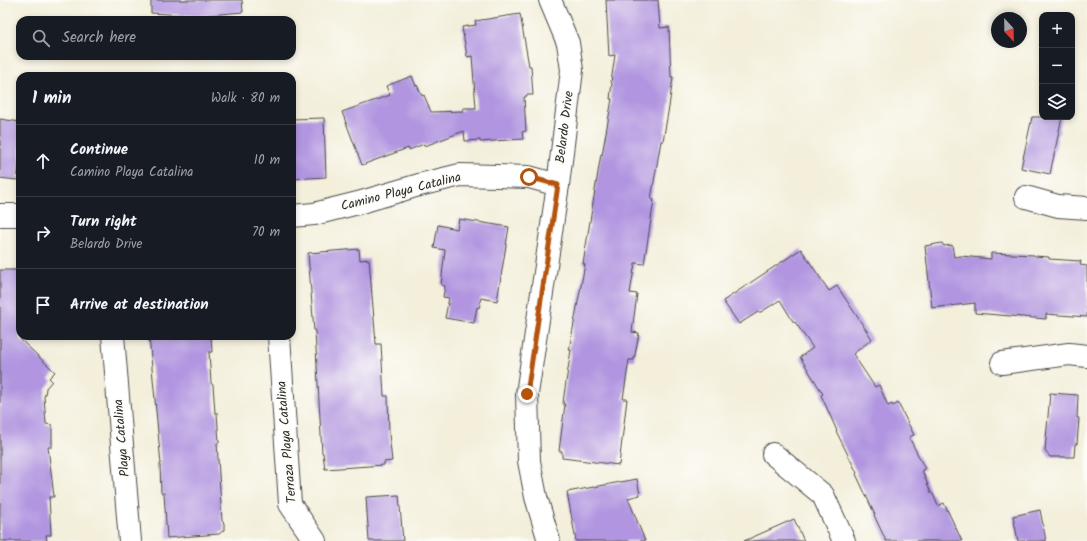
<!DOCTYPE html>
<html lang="en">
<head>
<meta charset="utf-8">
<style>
  :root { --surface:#171b24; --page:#20242c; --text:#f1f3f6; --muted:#9ea1a6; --line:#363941 }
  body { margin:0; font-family:Kalam,sans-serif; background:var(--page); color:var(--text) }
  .controls { position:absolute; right:12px; top:12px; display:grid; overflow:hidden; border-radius:8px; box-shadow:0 2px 6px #0003 }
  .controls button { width:36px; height:36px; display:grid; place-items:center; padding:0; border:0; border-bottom:1px solid var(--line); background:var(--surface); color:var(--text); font:20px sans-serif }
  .compass { position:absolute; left:991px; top:12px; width:36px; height:36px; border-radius:50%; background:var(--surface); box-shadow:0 2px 6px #0003; rotate:158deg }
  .stop { position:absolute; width:12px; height:12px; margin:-9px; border:3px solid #b45309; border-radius:50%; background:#fff }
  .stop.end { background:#b45309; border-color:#fff; box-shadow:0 1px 4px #0008 }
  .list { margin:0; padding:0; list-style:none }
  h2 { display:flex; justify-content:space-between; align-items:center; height:52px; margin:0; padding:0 16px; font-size:17px }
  h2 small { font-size:13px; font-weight:400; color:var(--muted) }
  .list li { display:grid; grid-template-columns:26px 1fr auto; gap:12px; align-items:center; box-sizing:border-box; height:72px; padding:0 16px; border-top:1px solid var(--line) }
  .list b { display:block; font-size:15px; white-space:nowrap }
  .list p { margin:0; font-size:13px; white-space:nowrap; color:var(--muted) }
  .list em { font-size:13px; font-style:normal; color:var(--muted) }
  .icon { flex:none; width:22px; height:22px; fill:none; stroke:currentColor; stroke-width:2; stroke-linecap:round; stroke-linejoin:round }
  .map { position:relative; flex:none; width:1087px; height:541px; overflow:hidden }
  .search { position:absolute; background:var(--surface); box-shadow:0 2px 6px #0003; left:16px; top:16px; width:280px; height:44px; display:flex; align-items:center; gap:10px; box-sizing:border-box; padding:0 14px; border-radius:12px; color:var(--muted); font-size:15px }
  .panel { position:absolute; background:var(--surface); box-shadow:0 2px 6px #0003; left:16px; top:72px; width:280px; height:268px; border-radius:12px }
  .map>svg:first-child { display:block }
  .building { fill:#b195e0 }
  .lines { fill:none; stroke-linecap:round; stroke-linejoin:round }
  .minor-casing { stroke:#494845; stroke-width:24 }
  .minor { stroke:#fff; stroke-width:22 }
  .route { stroke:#b45309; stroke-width:5 }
  .labels { text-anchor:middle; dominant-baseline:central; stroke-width:4; stroke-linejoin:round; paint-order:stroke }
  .street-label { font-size:13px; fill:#2b2b2b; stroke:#fdfcf7 }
</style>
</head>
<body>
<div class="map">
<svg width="1087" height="541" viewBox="0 0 1087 541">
  <rect width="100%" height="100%" fill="#fdfcf7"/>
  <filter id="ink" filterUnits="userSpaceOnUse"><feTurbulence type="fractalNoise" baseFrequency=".025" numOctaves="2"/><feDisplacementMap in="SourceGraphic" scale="8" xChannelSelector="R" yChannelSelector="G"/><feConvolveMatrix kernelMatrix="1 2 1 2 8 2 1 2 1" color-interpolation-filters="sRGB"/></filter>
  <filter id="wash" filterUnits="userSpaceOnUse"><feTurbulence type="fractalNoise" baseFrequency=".012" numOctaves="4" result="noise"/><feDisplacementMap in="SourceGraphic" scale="16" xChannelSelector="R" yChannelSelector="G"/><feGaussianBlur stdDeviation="0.9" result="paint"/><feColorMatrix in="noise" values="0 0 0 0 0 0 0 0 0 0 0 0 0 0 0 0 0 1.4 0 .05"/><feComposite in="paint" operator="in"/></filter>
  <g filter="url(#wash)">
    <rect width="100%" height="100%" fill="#f3efdb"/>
    <g id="blocks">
      <!-- building -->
      <g class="building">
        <polygon points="151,0 242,0 243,12 198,16 151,13"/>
        <polygon points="606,0 658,0 660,28 669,27 671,77 673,77 669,107 663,141 661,141 651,199 654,200 644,264 635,263 630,293 637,294 632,332 639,333 634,360 629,360 623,399 627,399 619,465 562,458 562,451 559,451 565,404 563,404 564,395 571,350 569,350 585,264 583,264 601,154 602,155 612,99 610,99 612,83 611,82 615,55 609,56"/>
        <polygon points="520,14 529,66 531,66 533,95 526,95 526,97 524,97 526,131 522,132 523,139 480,142 480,140 465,141 464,131 425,146 424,144 409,150 408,148 362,165 342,112 390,95 386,86 412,76 416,86 417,85 422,96 424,95 431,112 463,111 463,108 476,108 472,56 468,57 467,56 462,27 476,25 475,21"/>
        <polygon points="1032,117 1062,117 1050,174 1021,168"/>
        <polygon points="324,118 326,177 292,179 292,119"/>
        <polygon points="0,119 20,122 20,157 17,180 0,178"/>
        <polygon points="459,219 509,227 497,301 481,298 479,308 477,307 474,323 445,318 449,298 443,297 445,286 441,285 445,250 434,248 438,225 457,229"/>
        <polygon points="942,243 944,246 952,245 954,257 961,256 991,259 991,253 1034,255 1035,256 1049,257 1049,259 1081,261 1080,265 1087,266 1087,317 1046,314 1046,319 975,313 975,303 932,308 925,246"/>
        <polygon points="359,249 360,260 369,259 376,344 381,344 384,396 388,396 389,434 392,461 384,462 384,465 325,469 323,453 322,453 315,331 314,331 308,253"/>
        <polygon points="801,249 829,291 837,286 872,339 853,354 875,387 879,385 888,406 892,404 893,406 898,403 914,435 909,437 925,469 922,470 931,493 933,494 938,506 944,503 962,541 886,541 874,515 875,515 856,474 857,473 836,431 837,431 821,395 823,394 800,357 813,348 795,322 794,323 780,300 761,312 758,312 739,324 723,301"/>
        <polygon points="0,270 20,270 20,339 55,372 49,378 52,381 46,388 45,395 44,396 46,424 52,425 52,447 48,447 54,497 49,497 51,535 46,535 47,541 0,541"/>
        <polygon points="149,336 211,336 212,352 209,352 211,383 213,385 215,413 217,413 219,443 217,443 220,490 222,521 224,523 224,530 219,534 167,538 164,493 161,493 160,464 161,464"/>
        <polygon points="1050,393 1078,395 1077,418 1079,418 1077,444 1075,444 1074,457 1050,457 1045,451"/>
        <polygon points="637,479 640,495 628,498 645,541 576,541 567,492"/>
        <polygon points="399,495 403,541 369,541 366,497"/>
        <polygon points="1040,510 1046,541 1018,541 1013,516"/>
        <polygon points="794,519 804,541 744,541"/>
      </g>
    </g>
  </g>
  <g filter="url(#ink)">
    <use href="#blocks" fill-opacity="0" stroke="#494845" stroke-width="1"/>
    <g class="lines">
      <defs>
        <g id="minor">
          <polyline points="1026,197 1058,206 1087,208"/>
          <polyline points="0,215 20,215"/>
          <polyline points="292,216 314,214 358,203 419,185 460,175 529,177 558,185"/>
          <polyline points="113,336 130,541"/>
          <polyline points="279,336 290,504 315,541"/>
          <polyline points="1002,363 1069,354 1087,356"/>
          <polyline points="773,454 823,495 844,541"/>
          <polyline points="549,541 536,497 529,461 527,394 558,185 572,70 568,43 550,0"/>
        </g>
      </defs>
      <!-- minor casing -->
      <use href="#minor" class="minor-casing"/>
      <!-- minor -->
      <use href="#minor" class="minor"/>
    </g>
  </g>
  <g class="lines" filter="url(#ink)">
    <!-- route -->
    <polyline class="route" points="527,394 558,185 529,177"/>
  </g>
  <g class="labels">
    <!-- street labels -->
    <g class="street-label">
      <text transform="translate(565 127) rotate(-83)">Belardo Drive</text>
      <text transform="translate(401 192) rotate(-14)">Camino Playa Catalina</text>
      <text transform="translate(122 438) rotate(-95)">Playa Catalina</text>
      <text transform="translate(287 442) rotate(-95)">Terraza Playa Catalina</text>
    </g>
  </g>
</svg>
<div class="controls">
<button>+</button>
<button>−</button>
<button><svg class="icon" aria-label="layers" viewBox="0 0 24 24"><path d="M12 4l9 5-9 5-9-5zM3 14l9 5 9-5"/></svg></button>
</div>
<svg class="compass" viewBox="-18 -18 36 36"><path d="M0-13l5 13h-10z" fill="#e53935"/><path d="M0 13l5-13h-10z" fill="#9ea1a6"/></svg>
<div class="stop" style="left:529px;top:177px"></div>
<div class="stop end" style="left:527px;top:394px"></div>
<div class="search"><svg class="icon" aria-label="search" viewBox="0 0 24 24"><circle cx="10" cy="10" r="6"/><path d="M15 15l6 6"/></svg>Search here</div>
<section class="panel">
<h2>1 min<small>Walk · 80 m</small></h2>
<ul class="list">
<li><svg class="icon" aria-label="ahead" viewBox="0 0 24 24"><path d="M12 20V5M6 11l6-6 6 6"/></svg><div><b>Continue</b><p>Camino Playa Catalina</p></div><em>10 m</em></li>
<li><svg class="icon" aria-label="right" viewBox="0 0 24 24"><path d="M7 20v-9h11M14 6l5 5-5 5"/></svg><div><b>Turn right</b><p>Belardo Drive</p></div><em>70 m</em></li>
<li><svg class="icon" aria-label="arrive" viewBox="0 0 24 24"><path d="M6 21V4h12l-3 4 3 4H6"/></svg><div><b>Arrive at destination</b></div></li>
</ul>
</section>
</div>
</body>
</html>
